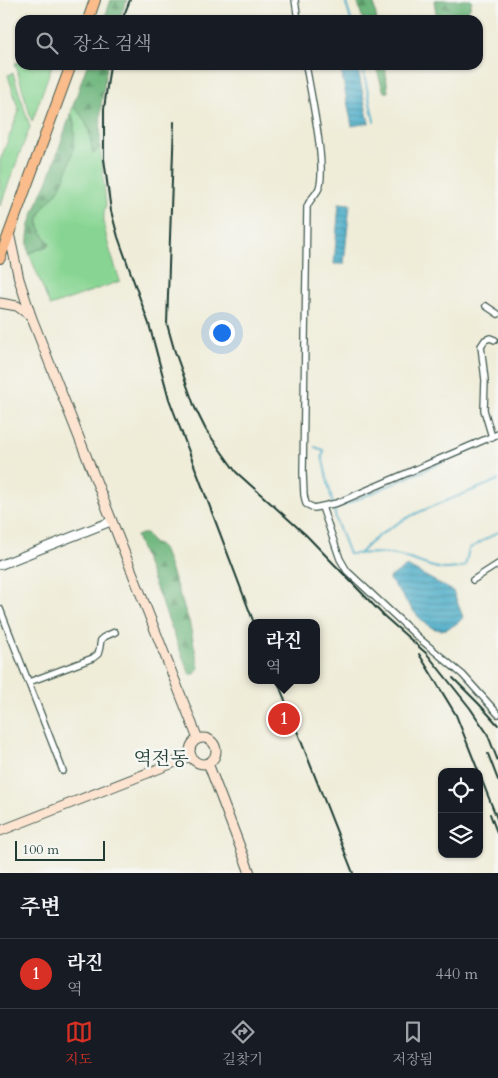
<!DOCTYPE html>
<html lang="ko">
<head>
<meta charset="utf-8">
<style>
  :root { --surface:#171b24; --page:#242831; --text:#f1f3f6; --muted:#9ea1a6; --line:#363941; --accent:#d93025 }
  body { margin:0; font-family:Cardo,"Noto Serif KR",serif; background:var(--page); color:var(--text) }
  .controls { position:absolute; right:15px; bottom:15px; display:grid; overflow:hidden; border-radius:10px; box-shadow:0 1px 4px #0004 }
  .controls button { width:45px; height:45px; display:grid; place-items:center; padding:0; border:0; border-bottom:1px solid var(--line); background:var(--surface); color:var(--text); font:25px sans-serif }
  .scale { position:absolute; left:15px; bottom:12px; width:90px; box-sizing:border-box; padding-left:5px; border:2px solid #1f3d34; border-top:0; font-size:14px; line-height:18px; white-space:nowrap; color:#1f3d34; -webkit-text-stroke:4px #f6f6f2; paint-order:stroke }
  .you { position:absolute; left:221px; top:332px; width:18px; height:18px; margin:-12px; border:4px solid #fff; border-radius:50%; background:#1a73e8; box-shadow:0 0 0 8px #1a73e833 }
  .badge { display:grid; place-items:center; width:32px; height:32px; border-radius:50%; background:var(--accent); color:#fff; font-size:16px; font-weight:700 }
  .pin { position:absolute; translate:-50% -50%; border:2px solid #fff; box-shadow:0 1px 5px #0006 }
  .popup { position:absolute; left:248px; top:619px; width:72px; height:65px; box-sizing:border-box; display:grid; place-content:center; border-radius:10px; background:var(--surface); filter:drop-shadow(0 1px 4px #0005); font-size:16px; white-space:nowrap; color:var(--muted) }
  .popup b { font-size:19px; color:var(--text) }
  .popup::after { content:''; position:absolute; left:50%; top:100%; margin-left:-10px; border:10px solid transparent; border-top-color:var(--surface) }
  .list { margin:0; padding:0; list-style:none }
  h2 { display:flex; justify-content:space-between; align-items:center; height:65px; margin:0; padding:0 20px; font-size:21px }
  h2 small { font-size:16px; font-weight:400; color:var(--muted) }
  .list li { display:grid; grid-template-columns:32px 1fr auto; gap:15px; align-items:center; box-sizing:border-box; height:70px; padding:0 20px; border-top:1px solid var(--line) }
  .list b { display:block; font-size:19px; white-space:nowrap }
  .list p { margin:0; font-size:16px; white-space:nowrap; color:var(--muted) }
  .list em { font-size:16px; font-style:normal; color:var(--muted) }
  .icon { flex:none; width:28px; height:28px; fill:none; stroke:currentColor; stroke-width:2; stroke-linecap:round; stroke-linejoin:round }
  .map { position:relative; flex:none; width:498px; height:873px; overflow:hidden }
  .search { position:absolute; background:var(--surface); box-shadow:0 1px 4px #0004; left:15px; right:15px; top:15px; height:55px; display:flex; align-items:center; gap:12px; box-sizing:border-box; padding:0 18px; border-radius:15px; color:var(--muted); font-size:19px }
  .sheet { height:135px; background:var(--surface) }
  nav { display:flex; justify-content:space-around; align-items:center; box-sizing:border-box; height:70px; border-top:1px solid var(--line); background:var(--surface); font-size:14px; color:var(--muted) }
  nav a { display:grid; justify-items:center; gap:2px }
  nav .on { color:var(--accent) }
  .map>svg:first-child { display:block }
  .green { fill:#88d593; stroke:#548964 }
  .forest { fill:url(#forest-firs); stroke:#467a58 }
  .water { fill:url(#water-rules); stroke:#34747e }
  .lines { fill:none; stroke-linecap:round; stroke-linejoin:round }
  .stream { stroke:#48abc7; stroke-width:2 }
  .minor-casing { stroke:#3e574d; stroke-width:8 }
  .tertiary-casing { stroke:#3e574d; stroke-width:10 }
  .secondary-casing { stroke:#3e574d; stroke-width:11 }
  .trunk-casing { stroke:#3e574d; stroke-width:12 }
  .minor { stroke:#fff; stroke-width:5.5 }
  .tertiary { stroke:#fff; stroke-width:8 }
  .secondary { stroke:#fde4d1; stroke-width:9 }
  .trunk { stroke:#fabc8b; stroke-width:10 }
  .rail { stroke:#1f3d34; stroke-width:2 }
  .labels { text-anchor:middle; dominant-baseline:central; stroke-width:5; stroke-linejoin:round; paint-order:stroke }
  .quarter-label { font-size:19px; fill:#1f3d34; stroke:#f6f6f2 }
</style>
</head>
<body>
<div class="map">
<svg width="498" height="873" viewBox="0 0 498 873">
  <defs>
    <pattern id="forest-firs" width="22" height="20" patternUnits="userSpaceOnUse" patternTransform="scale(1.25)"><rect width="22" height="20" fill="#6eb67d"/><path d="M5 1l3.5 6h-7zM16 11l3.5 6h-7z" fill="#5a9567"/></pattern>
    <pattern id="water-rules" width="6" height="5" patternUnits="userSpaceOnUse" patternTransform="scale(1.25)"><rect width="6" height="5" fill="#48abc7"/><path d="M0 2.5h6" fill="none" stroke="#3b8ca2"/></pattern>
  </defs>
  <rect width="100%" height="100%" fill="#f6f6f2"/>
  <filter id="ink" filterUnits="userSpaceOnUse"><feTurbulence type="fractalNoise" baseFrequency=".02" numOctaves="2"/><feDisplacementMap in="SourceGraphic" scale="10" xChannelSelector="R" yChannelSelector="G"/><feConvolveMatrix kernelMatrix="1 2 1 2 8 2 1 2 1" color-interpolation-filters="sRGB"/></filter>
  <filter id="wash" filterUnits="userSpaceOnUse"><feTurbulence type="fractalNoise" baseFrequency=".0096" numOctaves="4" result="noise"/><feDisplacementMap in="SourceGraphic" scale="20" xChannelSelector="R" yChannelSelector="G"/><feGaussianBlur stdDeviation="1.12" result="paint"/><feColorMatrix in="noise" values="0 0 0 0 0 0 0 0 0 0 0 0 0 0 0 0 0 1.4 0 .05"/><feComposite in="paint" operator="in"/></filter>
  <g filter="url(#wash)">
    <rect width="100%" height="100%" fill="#efecd8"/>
    <!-- green -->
    <g class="green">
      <polygon points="20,62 20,65 52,65 32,122 15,63"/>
      <polygon points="13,73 30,127 0,206 0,161 19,111 8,75"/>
      <path d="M 73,106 C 90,124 88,130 94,154 L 100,146 L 106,205 C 98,223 114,262 120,281 L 50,306 L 29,253 L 50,245 C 45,234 38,232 39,218 L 75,123 L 71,113 Z"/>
    </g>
    <!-- forest -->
    <g class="forest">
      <polygon points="111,0 127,0 119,20 104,20"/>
      <polygon points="357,0 373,0 377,20 363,20"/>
      <polygon points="434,0 472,0 470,7 462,20 437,20"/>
      <path d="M 87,65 L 107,65 L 101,106 L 100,146 L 93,154 C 89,131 90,124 73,106 Z"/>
      <polygon points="375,65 385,65 388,92 384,92"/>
      <path d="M 71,113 C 80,135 70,172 57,192 C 49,203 36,210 39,225 C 40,233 47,238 50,245 L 29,253 C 23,225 42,197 51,172 C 58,152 64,132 71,113 Z"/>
      <polygon points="142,534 147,534 153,544 159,544 164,551 189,621 199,668 195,674 190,674 185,663 136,536"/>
    </g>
    <!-- water -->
    <g class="water">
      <polygon points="340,65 357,65 369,123 352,126"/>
      <polygon points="339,203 350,204 344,264 334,264"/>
      <path d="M 407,566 L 453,591 L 463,617 C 460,622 456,624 451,627 C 425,642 405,594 389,580 L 389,578 Z"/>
    </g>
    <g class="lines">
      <!-- stream -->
      <g class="stream">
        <polyline points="345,0 351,20"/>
        <polyline points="362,65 374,121"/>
        <path d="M 315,447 L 323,450 L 324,452 L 322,456 L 337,523 L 349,554 C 366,554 384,551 400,556 C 423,562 441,575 465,566 L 469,549 L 498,532"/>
        <polyline points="335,509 498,438"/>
        <path d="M 359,554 C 394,514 451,501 498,480"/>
      </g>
    </g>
  </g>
  <g filter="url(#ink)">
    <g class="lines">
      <defs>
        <g id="minor">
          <polyline points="295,0 298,20"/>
          <path d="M 306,65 C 310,90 327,167 319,188 C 316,195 309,200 307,207 L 303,473 L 304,495 L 306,504 L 314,508 L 337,503 L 498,434"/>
          <polyline points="486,306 498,314"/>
          <polyline points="492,437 484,410 485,380 481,346 485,340 490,338 495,340"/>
          <polyline points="322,507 340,559 347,571 420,639 463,675 498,714"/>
          <polyline points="473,580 498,564"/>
          <polyline points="0,609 63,771"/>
          <path d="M 29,682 L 93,658 L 98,654 C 104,637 94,641 115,632"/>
        </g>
        <polyline id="tertiary" points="0,565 112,521"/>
        <g id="secondary">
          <polyline points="9,233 19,279 31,316 198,739"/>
          <polyline points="0,303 17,306 31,316"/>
          <circle cx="203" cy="751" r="13"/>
          <polyline points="208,763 250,873"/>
          <polyline points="0,831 191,756"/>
        </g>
        <g id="trunk">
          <polyline points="88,20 95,0"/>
          <polyline points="0,258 71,65"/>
        </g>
      </defs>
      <!-- minor casing -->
      <use href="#minor" class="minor-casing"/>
      <!-- tertiary casing -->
      <use href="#tertiary" class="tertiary-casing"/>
      <!-- secondary casing -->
      <use href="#secondary" class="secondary-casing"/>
      <!-- trunk casing -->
      <use href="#trunk" class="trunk-casing"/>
      <!-- minor -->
      <use href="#minor" class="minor"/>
      <!-- tertiary -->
      <use href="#tertiary" class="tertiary"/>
      <!-- secondary -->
      <use href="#secondary" class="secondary"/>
      <!-- trunk -->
      <use href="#trunk" class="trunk"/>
      <!-- rail -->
      <g class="rail">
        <polyline points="122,20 130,0"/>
        <polyline points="110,65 104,109 104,159 111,211 118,237 149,324 169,399 254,623"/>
        <polyline points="174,122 167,324 174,349 195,408 206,430 236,472 306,535 384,616 427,654 470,708 487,733 498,761"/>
        <polyline points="419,654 456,715 498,821"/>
        <polyline points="453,678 479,704 498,725"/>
        <polyline points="277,680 353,873"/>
        <polyline points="488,754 498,780"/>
        <polyline points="490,814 498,835"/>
      </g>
    </g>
  </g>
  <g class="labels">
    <!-- quarter labels -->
    <g class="quarter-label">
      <text x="161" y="759">역전동</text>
    </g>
  </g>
</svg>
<div class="controls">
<button><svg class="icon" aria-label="locate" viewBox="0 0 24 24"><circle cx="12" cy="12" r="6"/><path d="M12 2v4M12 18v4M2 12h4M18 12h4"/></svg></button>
<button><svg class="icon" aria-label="layers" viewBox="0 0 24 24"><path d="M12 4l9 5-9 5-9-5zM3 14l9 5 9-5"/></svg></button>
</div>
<div class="scale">100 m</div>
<div class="you"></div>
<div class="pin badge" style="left:284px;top:719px">1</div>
<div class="popup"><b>라진</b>역</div>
<div class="search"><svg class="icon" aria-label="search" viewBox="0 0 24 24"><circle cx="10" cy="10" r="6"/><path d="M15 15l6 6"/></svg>장소 검색</div>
</div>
<section class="sheet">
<h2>주변<small></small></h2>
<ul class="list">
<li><span class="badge">1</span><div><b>라진</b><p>역</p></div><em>440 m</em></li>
</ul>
</section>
<nav>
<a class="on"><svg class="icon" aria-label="map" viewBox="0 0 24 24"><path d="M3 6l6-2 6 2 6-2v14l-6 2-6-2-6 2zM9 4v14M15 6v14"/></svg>지도</a>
<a><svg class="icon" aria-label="directions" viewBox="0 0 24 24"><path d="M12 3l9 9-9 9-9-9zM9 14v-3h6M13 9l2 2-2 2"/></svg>길찾기</a>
<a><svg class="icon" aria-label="saved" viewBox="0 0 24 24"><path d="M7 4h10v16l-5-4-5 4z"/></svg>저장됨</a>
</nav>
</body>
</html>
